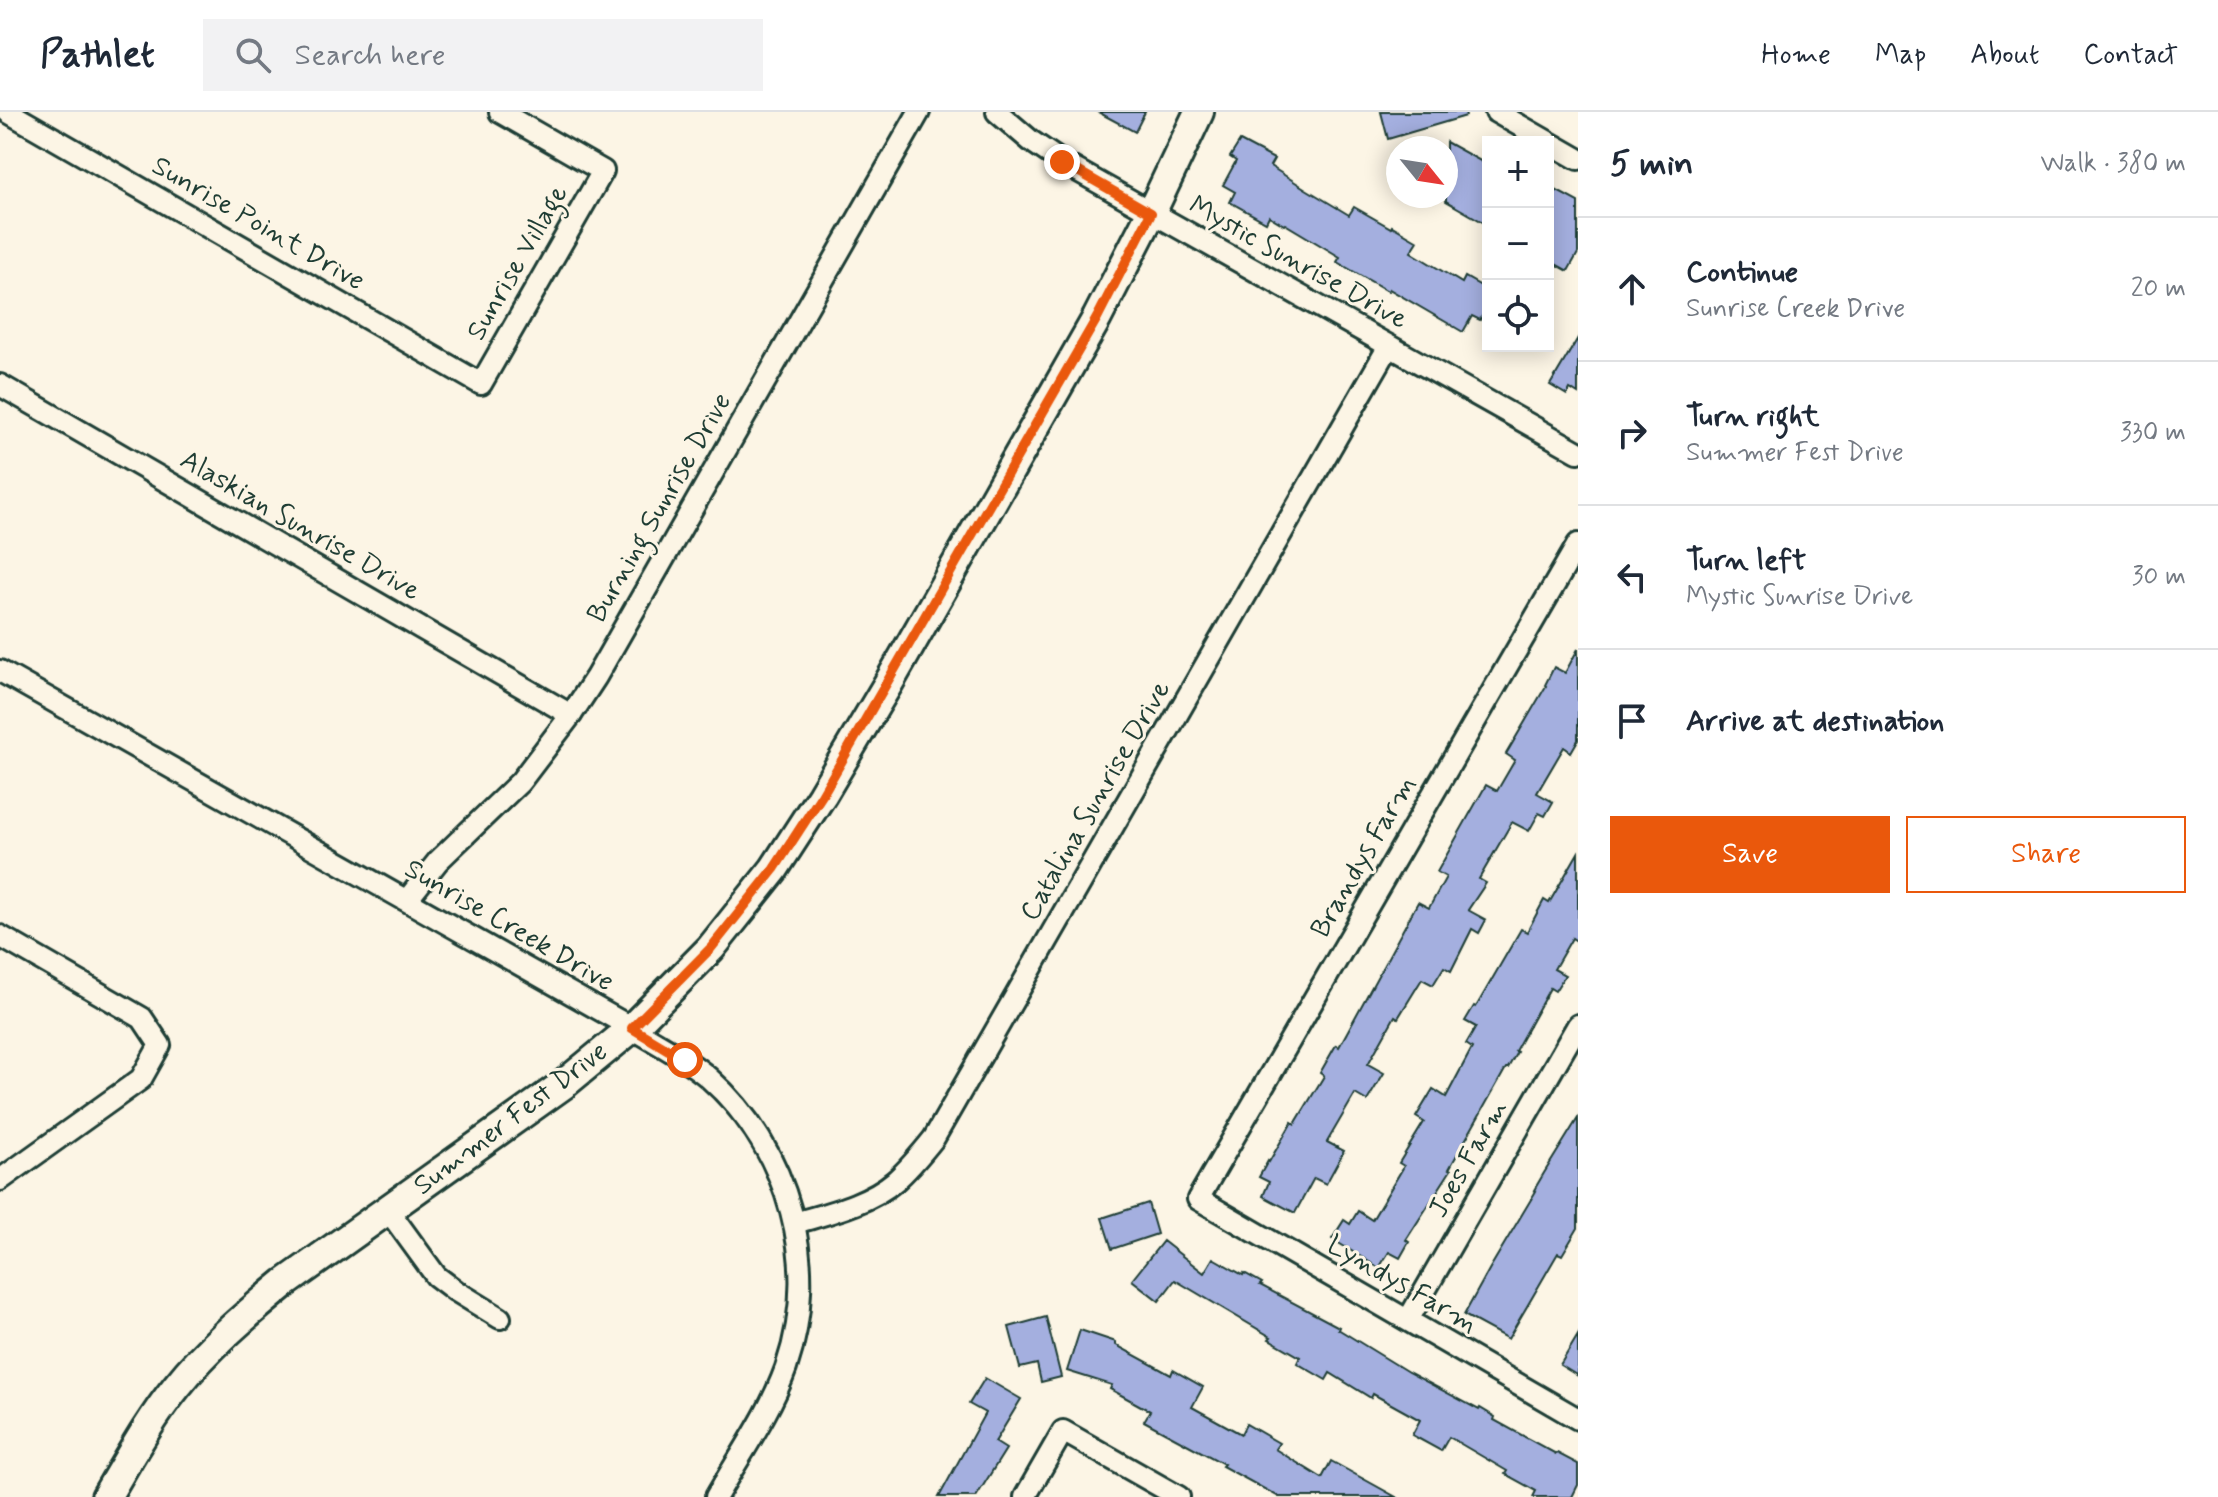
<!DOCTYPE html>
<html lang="en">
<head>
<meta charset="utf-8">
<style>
  :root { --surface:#fff; --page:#f2f2f3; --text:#1f2937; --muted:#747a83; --line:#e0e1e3; --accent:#ea580c }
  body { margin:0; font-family:Mynerve,sans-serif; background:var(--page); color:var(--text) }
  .controls { position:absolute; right:24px; top:24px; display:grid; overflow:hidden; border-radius:0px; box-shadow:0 4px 20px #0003 }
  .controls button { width:72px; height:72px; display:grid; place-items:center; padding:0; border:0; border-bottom:2px solid var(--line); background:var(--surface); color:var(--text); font:40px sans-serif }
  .compass { position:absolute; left:1386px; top:24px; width:72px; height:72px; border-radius:50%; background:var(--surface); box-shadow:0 4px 20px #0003; rotate:120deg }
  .stop { position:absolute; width:24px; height:24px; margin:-18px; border:6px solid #ea580c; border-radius:50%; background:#fff }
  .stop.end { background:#ea580c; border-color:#fff; box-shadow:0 2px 8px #0008 }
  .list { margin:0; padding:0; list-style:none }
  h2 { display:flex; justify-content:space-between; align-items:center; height:104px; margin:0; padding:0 32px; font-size:34px }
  h2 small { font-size:26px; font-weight:400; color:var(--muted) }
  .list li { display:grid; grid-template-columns:52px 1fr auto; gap:24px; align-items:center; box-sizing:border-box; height:144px; padding:0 32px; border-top:2px solid var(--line) }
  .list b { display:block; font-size:30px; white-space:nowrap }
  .list p { margin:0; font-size:26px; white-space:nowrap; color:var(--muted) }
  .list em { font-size:26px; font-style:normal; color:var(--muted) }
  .actions { display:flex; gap:16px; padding:24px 32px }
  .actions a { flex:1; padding:18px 0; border:2px solid var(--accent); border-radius:0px; text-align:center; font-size:28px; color:var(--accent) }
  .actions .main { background:var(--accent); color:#fff }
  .icon { flex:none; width:44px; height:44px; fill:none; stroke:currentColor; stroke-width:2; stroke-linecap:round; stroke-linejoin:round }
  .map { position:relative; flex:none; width:1578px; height:1385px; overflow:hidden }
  header { display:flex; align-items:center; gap:48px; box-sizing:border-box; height:112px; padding:0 40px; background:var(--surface); border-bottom:2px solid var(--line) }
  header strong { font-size:38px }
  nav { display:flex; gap:44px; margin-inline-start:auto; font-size:28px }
  .search { width:560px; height:72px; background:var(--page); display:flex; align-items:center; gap:20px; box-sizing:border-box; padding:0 28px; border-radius:0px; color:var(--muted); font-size:30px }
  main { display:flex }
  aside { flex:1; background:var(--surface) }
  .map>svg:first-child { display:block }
  .building { fill:#a4afdf; stroke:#1f3d34; stroke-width:2 }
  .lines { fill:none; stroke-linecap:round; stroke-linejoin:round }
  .street-casing { stroke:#1f3d34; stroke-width:26 }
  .secondary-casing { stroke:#1f3d34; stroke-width:34 }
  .street { stroke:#fcf5e5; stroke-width:20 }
  .secondary { stroke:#fcf5e5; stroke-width:28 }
  .route { stroke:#ea580c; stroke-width:10 }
  .labels { text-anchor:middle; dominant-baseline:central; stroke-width:6; stroke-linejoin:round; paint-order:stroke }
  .street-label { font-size:28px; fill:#1f3d34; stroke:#fcf5e5 }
</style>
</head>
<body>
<header>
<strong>Pathlet</strong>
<div class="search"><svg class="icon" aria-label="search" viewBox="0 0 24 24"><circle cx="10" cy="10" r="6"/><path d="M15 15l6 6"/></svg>Search here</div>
<nav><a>Home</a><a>Map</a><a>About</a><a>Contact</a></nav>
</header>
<main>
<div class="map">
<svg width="1578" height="1385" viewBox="0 0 1578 1385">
  <rect width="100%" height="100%" fill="#fcf5e5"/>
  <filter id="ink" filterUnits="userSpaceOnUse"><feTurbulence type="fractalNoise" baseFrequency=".0125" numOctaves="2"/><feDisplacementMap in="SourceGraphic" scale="16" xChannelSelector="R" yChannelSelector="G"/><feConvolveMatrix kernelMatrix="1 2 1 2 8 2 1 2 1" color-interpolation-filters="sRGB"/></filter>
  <g filter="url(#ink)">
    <!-- building -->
    <g class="building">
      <polygon points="1098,0 1145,0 1135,20"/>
      <polygon points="1381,0 1465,0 1466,4 1388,27"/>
      <polygon points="1240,29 1274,47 1270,54 1306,77 1349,103 1354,95 1391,116 1392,114 1418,129 1411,140 1462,171 1465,165 1488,178 1488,194 1480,208 1472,204 1463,220 1389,177 1388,179 1337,150 1340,145 1285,112 1284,113 1269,104 1266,110 1230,90 1235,80 1223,73 1236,49 1230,45"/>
      <polygon points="1446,30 1488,53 1488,113 1446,89"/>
      <polygon points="1548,74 1578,90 1578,141 1568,159 1548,148"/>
      <polygon points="1578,226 1578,282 1570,277 1567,283 1550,273"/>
      <polygon points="1578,537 1578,628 1571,640 1564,635 1537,681 1553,690 1545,704 1539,701 1529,719 1512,710 1479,767 1486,771 1468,798 1486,808 1479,821 1472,817 1451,859 1444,855 1433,873 1422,867 1398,906 1395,904 1368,952 1384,961 1367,989 1355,982 1327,1030 1344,1039 1326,1072 1314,1066 1295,1101 1263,1084 1269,1070 1259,1065 1268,1049 1269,1050 1292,1010 1295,1012 1324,964 1320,961 1336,933 1339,935 1418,790 1429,796 1446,765 1437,760 1486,673 1497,679 1515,648 1506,642 1546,574 1545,573 1554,555 1565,561"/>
      <polygon points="1578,741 1578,830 1572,826 1554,857 1565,863 1555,879 1550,876 1515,939 1517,940 1508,956 1506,956 1449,1057 1451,1058 1406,1128 1409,1130 1400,1146 1389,1140 1379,1156 1332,1127 1344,1108 1350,1112 1358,1099 1372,1108 1404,1054 1399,1051 1424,1010 1416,1005 1433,977 1446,985 1472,936 1466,932 1476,915 1465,909 1474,894 1476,895 1521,817 1527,820 1544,788 1549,791"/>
      <polygon points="1578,1006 1578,1116 1562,1143 1558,1141 1508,1227 1464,1203 1490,1156 1536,1079 1534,1078 1544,1061"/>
      <polygon points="1148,1091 1157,1122 1112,1137 1102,1106"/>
      <polygon points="1163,1129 1204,1161 1213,1146 1243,1163 1244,1161 1262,1171 1260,1173 1339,1215 1338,1217 1408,1260 1479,1298 1480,1296 1495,1305 1494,1308 1556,1342 1557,1341 1578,1352 1578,1373 1572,1385 1533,1385 1536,1379 1505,1362 1507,1359 1449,1325 1441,1339 1412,1323 1420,1308 1373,1282 1371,1286 1330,1261 1326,1268 1297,1251 1300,1245 1269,1227 1271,1225 1175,1168 1159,1189 1132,1168"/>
      <polygon points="1046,1205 1061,1265 1041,1270 1037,1252 1020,1256 1009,1215"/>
      <polygon points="1080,1218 1116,1230 1116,1233 1171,1263 1173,1258 1203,1275 1192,1295 1241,1322 1246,1312 1279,1331 1275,1337 1322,1366 1331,1349 1396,1385 1279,1385 1222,1354 1224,1352 1144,1309 1150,1299 1110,1277 1112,1273 1067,1259"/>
      <polygon points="1578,1223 1578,1264 1560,1253"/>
      <polygon points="985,1266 1021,1287 995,1330 1006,1337 976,1385 939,1385 985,1301 969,1292"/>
    </g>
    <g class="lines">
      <defs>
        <g id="street">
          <polyline points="8,0 481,272 603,59 500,0"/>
          <polyline points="997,0 1031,29 1062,50 1578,340"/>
          <polyline points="1496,0 1578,47"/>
          <polyline points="0,273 571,603"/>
          <polyline points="1578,432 1198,1087 1578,1307"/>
          <path d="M 0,559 L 632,916 C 658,932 686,946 709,966 C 790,1038 821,1153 786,1256 C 770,1301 740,1343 716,1385"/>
          <polyline points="407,788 438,749 520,670 571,603 596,565 919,0"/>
          <polyline points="0,824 142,906 160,933 141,967 0,1068"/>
          <polyline points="388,1098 436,1164 456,1179 500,1206"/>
          <path d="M 795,1111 C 828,1101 868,1092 895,1069 C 910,1056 922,1041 934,1026 L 1389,234"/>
          <polyline points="1408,1208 1578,913"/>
          <polyline points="1025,1385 1063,1319 1179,1385"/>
        </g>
        <path id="secondary" d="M 106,1385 C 128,1348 149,1309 177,1274 C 208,1235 246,1203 285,1171 L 564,972 L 632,916 L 711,836 L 774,757 L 822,683 L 888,572 L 1097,206 L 1151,101 L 1199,0"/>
      </defs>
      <!-- street casing -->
      <use href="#street" class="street-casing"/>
      <!-- secondary casing -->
      <use href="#secondary" class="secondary-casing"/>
      <!-- street -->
      <use href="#street" class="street"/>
      <!-- secondary -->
      <use href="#secondary" class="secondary"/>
    </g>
  </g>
  <g class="lines" filter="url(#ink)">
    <!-- route -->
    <polyline class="route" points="685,948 632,916 711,836 774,757 822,683 1097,206 1151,101 1062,50"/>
  </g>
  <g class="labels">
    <!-- street labels -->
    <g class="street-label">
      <text transform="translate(258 112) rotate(30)">Sunrise Point Drive</text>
      <text transform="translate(518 151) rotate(-60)">Sunrise Village</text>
      <text transform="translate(1298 151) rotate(29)">Mystic Sunrise Drive</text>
      <text transform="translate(660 396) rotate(-60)">Burning Sunrise Drive</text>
      <text transform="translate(300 414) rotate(30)">Alaskian Sunrise Drive</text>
      <text transform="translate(1096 689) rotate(-60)">Catalina Sunrise Drive</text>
      <text transform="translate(1364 745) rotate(-60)">Brandys Farm</text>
      <text transform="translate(509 814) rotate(30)">Sunrise Creek Drive</text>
      <text transform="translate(511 1007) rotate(-37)">Summer Fest Drive</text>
      <text transform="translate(1469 1047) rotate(-60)">Joes Farm</text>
      <text transform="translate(1402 1173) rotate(30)">Lyndys Farm</text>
    </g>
  </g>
</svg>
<div class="controls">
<button>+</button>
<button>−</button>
<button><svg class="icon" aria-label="locate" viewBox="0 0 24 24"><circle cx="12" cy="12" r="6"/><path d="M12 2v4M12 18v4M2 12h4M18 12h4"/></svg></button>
</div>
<svg class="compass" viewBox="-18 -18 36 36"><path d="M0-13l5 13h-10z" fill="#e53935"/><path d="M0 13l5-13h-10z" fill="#747a83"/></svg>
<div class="stop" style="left:685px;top:948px"></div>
<div class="stop end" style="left:1062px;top:50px"></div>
</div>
<aside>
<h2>5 min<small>Walk · 380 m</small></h2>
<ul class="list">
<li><svg class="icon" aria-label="ahead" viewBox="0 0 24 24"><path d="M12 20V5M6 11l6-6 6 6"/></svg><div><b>Continue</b><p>Sunrise Creek Drive</p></div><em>20 m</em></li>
<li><svg class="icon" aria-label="right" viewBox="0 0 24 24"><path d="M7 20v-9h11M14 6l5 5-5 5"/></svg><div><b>Turn right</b><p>Summer Fest Drive</p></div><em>330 m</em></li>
<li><svg class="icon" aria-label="left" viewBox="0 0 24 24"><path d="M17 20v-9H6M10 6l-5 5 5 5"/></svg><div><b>Turn left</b><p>Mystic Sunrise Drive</p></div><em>30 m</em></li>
<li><svg class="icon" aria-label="arrive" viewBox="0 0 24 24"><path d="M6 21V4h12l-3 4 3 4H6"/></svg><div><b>Arrive at destination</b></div></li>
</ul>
<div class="actions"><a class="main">Save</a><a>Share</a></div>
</aside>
</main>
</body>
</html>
